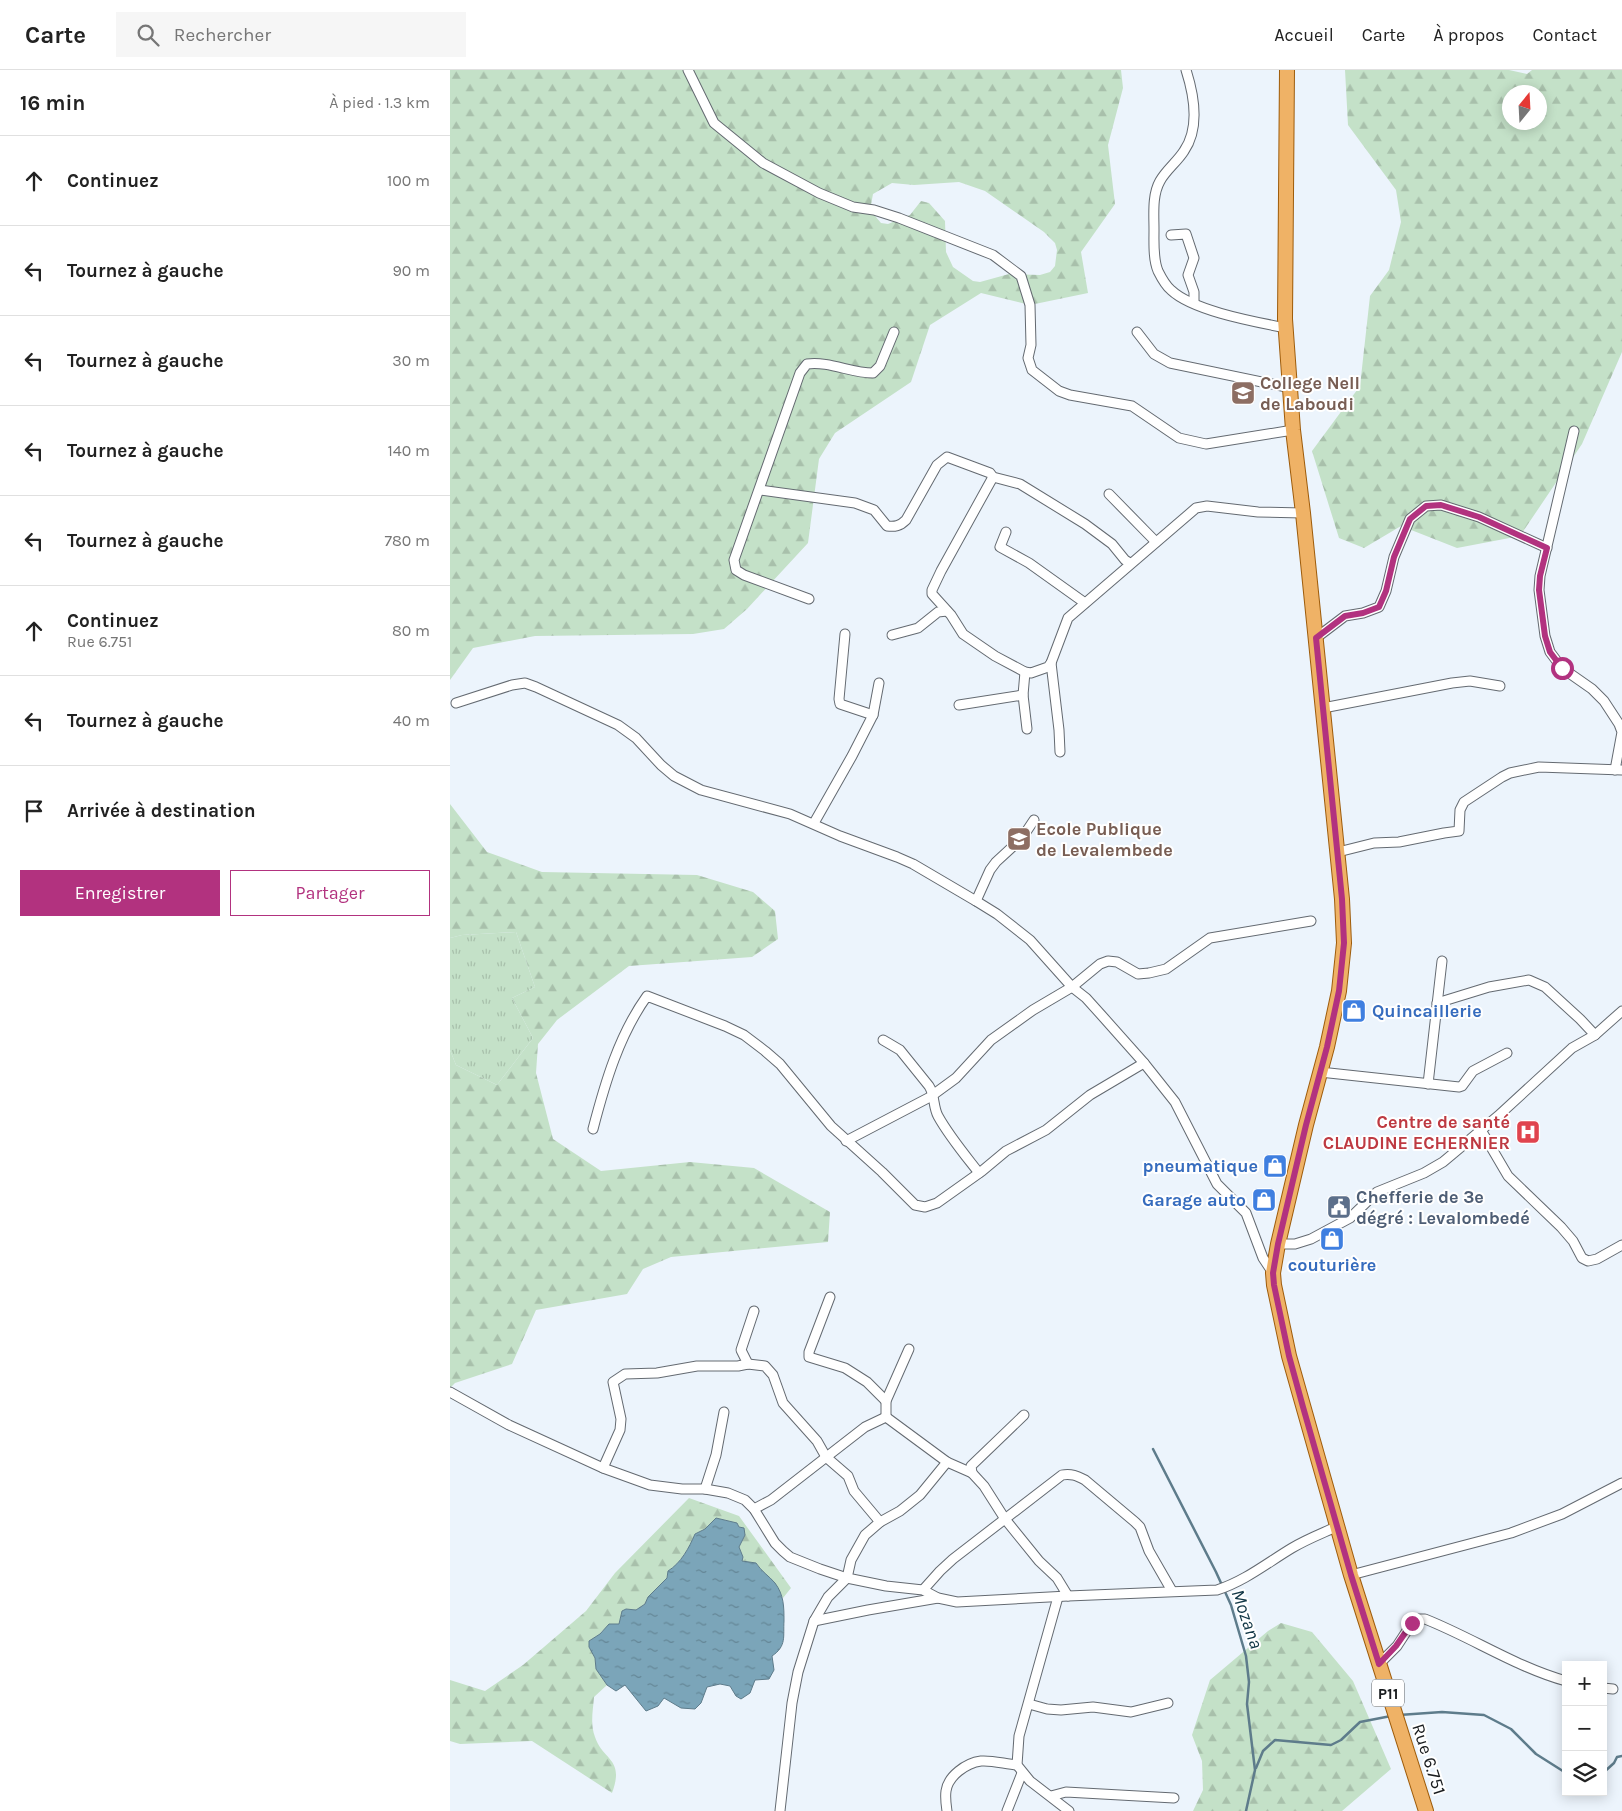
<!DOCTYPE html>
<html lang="fr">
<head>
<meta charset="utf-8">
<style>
  :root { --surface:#fff; --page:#f6f6f6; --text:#222; --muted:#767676; --line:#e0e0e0; --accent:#b2327f }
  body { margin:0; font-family:Karla,sans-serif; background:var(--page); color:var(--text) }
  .controls { position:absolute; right:15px; bottom:15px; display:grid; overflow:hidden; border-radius:0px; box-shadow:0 2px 12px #0003 }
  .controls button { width:45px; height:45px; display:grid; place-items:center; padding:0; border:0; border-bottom:1px solid var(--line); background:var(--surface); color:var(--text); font:25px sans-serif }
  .compass { position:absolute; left:1052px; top:15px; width:45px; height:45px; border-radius:50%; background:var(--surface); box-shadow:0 2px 12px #0003; rotate:18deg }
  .stop { position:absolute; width:15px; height:15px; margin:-11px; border:4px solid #b2327f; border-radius:50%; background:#fff }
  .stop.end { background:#b2327f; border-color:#fff; box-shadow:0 1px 5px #0008 }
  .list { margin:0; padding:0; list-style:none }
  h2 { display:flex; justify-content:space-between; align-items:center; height:65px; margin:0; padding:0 20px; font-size:21px }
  h2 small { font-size:16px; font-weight:400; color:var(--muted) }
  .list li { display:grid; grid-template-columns:32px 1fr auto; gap:15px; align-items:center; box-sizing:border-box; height:90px; padding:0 20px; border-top:1px solid var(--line) }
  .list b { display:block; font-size:19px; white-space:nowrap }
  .list p { margin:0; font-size:16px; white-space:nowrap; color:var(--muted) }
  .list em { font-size:16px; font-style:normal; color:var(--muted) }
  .actions { display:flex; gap:10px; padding:15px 20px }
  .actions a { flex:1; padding:11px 0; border:1px solid var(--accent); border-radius:0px; text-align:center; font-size:18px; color:var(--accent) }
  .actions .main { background:var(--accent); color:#fff }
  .icon { flex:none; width:28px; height:28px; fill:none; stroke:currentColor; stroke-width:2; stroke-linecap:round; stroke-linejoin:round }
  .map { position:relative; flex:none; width:1172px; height:1741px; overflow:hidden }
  header { display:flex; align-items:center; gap:30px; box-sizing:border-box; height:70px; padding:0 25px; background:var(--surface); border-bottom:1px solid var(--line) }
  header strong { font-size:24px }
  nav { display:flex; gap:28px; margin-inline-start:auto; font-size:18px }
  .search { width:350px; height:45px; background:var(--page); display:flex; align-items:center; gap:12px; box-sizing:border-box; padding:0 18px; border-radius:0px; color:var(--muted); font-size:19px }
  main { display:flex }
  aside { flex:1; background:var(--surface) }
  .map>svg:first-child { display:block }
  .grass { fill:url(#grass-tufts) }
  .forest { fill:url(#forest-firs); fill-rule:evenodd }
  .water { fill:url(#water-ripples); stroke:#5e7c8b }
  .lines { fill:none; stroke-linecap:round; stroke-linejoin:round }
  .stream { stroke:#5e7c8b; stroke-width:2.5 }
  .street-casing { stroke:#646a71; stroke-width:11 }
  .primary-casing { stroke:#9e5c0b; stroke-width:16 }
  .street { stroke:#fff; stroke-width:9 }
  .primary { stroke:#efb266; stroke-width:14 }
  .route { stroke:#b2327f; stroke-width:6 }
  .labels { text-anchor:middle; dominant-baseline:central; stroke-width:4; stroke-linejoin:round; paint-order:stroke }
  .shield { fill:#fff; stroke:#5e6062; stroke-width:1 }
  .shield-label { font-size:16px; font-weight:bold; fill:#191c1f }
  .education-label { font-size:18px; font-weight:bold; fill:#785e54; stroke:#fff; text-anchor:start }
  .shop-label { font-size:18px; font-weight:bold; fill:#366cbe; stroke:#fff; text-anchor:end }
  .health-label { font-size:18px; font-weight:bold; fill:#be3a42; stroke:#fff; text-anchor:end }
  .service-label { font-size:18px; font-weight:bold; fill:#4e5e75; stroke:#fff; text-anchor:start }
  .street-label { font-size:18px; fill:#191c1f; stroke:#fff }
  .water-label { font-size:19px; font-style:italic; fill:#103645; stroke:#fff }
</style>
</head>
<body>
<header>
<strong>Carte</strong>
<div class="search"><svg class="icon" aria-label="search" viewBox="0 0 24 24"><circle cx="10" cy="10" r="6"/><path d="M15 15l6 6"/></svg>Rechercher</div>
<nav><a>Accueil</a><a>Carte</a><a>À propos</a><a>Contact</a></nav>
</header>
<main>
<aside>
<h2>16 min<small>À pied · 1.3 km</small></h2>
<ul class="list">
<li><svg class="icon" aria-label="ahead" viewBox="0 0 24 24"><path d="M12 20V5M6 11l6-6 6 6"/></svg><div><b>Continuez</b></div><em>100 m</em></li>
<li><svg class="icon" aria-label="left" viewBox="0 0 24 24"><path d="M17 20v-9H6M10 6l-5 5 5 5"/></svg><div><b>Tournez à gauche</b></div><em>90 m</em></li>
<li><svg class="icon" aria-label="left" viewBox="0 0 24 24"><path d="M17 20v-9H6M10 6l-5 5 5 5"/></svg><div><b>Tournez à gauche</b></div><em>30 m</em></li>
<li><svg class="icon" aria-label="left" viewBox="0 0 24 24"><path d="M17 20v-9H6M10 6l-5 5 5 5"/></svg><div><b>Tournez à gauche</b></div><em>140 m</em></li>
<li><svg class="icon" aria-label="left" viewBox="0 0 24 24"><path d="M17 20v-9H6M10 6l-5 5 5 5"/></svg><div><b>Tournez à gauche</b></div><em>780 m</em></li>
<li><svg class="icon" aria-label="ahead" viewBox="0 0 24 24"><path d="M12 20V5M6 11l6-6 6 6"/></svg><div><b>Continuez</b><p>Rue 6.751</p></div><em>80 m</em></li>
<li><svg class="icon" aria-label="left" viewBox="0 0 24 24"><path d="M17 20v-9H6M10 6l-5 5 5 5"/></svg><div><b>Tournez à gauche</b></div><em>40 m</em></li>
<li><svg class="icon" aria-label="arrive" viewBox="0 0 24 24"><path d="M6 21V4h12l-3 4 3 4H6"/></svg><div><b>Arrivée à destination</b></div></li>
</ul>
<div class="actions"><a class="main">Enregistrer</a><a>Partager</a></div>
</aside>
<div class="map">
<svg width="1172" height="1741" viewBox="0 0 1172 1741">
  <defs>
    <pattern id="grass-tufts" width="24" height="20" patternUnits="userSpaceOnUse" patternTransform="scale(1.25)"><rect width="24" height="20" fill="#c4e1c8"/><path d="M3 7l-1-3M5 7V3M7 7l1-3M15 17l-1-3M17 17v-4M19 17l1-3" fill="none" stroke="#a8c0ab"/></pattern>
    <pattern id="forest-firs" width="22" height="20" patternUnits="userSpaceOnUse" patternTransform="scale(1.25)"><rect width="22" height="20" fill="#c4e1c8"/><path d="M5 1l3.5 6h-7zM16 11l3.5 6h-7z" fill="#a8c0ab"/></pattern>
    <pattern id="water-ripples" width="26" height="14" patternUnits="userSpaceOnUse" patternTransform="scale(1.25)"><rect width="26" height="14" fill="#7ba5b9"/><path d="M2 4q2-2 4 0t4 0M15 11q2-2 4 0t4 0" fill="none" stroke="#648696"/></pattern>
  </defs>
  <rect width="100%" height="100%" fill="#ecf4fc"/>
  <!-- grass -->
  <polygon class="grass" points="66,862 85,917 62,928 83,968 47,1015 6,995 0,980 0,868 12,865"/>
  <!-- forest -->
  <g class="forest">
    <path d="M 0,0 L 671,0 L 673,18 L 658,75 L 665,134 L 631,182 L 638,223 L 580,235 L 531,223 L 480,255 L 461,312 L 385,363 L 369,389 L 358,473 L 297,539 L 274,559 L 243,564 L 85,566 L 23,578 L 0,610 ZM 509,112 L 535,121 L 594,162 L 605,173 L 607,180 L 605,196 L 600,202 L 590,205 L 559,204 L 530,212 L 523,211 L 503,197 L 496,182 L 495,151 L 479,133 L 471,131 L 460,145 L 438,154 L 431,153 L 420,140 L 423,124 L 442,113 L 464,115 Z"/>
    <path d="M 895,0 L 1059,0 L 1077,4 L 1082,0 L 1172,0 L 1172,282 L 1132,374 L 1070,466 L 1007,478 L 951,456 L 914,478 L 889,468 L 862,381 L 910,316 L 920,226 L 939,200 L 951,152 L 946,120 L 898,55 ZM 1060,22 L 1090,22 L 1090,52 L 1060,52 Z"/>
    <polygon points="0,734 37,782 92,802 247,805 303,822 325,841 328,869 302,887 179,896 107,950 88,974 86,1003 103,1069 151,1101 240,1092 304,1098 380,1142 378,1172 221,1187 193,1199 177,1224 86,1240 62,1294 5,1313 0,1318 0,980 6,995 47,1015 83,968 62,928 85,917 66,862 12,865 0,868"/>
    <path d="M 239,1428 L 289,1446 L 341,1518 L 333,1528 L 325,1514 L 313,1503 L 306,1493 L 292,1492 L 293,1487 L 289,1477 L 295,1465 L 287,1453 L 266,1448 L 255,1459 L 245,1464 C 239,1478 231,1493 218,1501 L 217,1508 L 198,1527 L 195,1534 L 186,1540 L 176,1539 L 172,1541 L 169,1554 L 152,1561 L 150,1564 L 139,1571 L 139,1577 L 145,1588 L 146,1599 L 157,1615 L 144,1627 C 143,1641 140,1654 145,1667 C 153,1691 175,1688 162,1723 L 82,1671 L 10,1674 L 0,1671 L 0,1610 L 35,1621 L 73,1595 L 136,1541 L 165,1503 Z"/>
    <polygon points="831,1553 862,1562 903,1611 941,1699 892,1741 743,1741 753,1720 752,1691 742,1665 760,1610 818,1561"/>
  </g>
  <!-- water -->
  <path class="water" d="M 266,1448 L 287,1453 L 289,1457 L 294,1458 L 295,1465 L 289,1477 L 293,1487 L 292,1491 L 306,1493 C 311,1501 319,1506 325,1513 C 334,1525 334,1537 334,1551 C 333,1566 337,1576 322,1586 L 324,1600 L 319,1609 L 305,1610 L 300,1623 L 291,1629 L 286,1626 L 280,1616 L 270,1614 L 257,1617 L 251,1633 L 245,1639 L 231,1638 L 214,1628 L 208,1636 L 196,1641 L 175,1615 L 166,1621 L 157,1615 L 146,1599 L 145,1588 L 139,1577 L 139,1571 L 150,1564 L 159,1554 L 169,1554 L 172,1541 L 176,1539 L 186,1540 L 195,1534 L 198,1527 L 217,1508 L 218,1501 C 231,1493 239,1478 245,1464 L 255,1459 Z"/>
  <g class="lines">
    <!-- stream -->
    <g class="stream">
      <polyline points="703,1379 766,1502 781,1535 796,1586 799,1612 797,1634 805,1700 796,1741"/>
      <polyline points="949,1645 992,1642 1034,1645 1061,1659 1086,1684 1116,1703"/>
      <polyline points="806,1698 813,1681 825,1670 881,1675 891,1670 910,1652 941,1646"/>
      <polyline points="1153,1703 1164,1693 1167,1687 1172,1686"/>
    </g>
    <defs>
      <g id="street">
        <polyline points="238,0 264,53 313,93 369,123 403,137 424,140 449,148 543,185 571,206 580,235 581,275 578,288 582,300 609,321 620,325 682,336 729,368 756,374 843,360"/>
        <path d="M 736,0 C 744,25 750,58 734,81 C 727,92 716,100 710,111 C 702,125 704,144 704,160 C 704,173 703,189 708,201 C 711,207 716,216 721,220 C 743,241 806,252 836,258"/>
        <polyline points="721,165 736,164 744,188 738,205 744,222 744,233"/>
        <polyline points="687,262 704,284 720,293 841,318"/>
        <polyline points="1124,361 1090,506 1089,520 1095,566 1100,582 1112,598 1142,619 1154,631 1169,654 1172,662 1165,700"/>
        <polyline points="543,407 491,501 482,520 482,524 501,545 513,564 545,586 575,602 581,603 598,597 601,593 618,548 746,438 757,436 808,442 853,443"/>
        <path d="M 310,420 L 405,433 L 424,440 L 437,456 C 445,457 450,456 456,450 L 487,395 L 497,387 L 540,403 L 543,407 L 570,414 L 635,454 L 662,474 L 675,490 L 680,493"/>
        <polyline points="659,424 706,472"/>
        <polyline points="556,462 550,477 579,493 635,533"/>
        <path d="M 359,529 L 294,505 L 286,500 L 284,490 L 350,303 L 357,294 C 379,291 401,303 423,303 L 430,296 L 444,262"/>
        <polyline points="395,564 389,629 390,634 423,645"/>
        <polyline points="442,565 468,558 488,542 497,541"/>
        <polyline points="866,568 895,546 913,543 929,537 936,521 944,487 960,449 976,436 991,435 1029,447 1097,478"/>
        <polyline points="601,593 609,660 610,682"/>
        <polyline points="575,602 573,625 577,659"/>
        <polyline points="6,633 62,615 75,613 86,617 168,655 186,668 211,695 224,706 251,720 340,744 390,766 447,787 463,794 526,831 547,844 580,870 622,917 636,928 654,948 694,993 725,1032 767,1114 796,1143 813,1188 823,1203"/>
        <polyline points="509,635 573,625"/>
        <polyline points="873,638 1002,613 1020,611 1050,616"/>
        <polyline points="364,753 402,686 423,645 429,613"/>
        <polyline points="888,782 924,773 949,772 994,763 1009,761 1010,740 1014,732 1052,707 1060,703 1089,697 1172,700"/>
        <polyline points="526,831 540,800 546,792 572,768 584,750"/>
        <polyline points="987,933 1039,917 1079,910 1095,917 1130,949 1145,965"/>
        <path d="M 433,970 L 450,980 L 479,1016 C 485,1025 483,1037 488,1046 C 499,1066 515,1085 529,1103"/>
        <polyline points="870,1002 1009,1017 1012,1016 1023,1001 1057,983"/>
        <polyline points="978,1014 992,891"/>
        <path d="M 143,1059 C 155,1013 169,965 197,926 L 275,956 L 294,965 L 315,981 L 330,994 L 381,1056 L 432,1102 L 465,1135 L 475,1137 L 487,1133 L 532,1101 L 556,1081 L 596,1060 L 640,1025 L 694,993"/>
        <polyline points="1031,1060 1058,1106 1111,1157 1123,1171 1132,1188 1138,1191 1147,1189 1172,1175"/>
        <polyline points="396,1071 480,1027 506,1008 541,970 583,940 622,917 650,894 658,891 667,892 688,904 699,903 716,899 760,868 861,851"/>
        <polyline points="828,1174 845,1174 861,1169 900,1148 927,1122 974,1103 993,1092 1048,1046 1122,978 1145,965 1172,941"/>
        <polyline points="380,1227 359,1282 359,1287 395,1298 417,1312 436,1331"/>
        <polyline points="298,1294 291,1280 304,1241"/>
        <path d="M 0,1322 L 59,1355 L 153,1398 L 200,1415 L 232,1419 L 255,1419 L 278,1423 L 295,1430 L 304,1439 L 325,1473 L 333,1481 L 340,1487 L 370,1499 L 397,1508 L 436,1516 L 473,1520 L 488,1528 L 507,1532 L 618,1526 L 767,1520 C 795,1511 817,1493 842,1478 C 857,1469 873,1463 888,1456"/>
        <polyline points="436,1347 497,1392 522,1403 534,1416 555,1449 589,1491 607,1508 618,1526"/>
        <polyline points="436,1347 436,1331 459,1279"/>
        <polyline points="153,1398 170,1360 171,1349 163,1312 175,1304 207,1303 247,1296 288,1296 298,1294 315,1296 323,1305 333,1333 367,1371 376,1387 398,1406 404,1421 430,1452"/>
        <polyline points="522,1403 521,1396 574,1345"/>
        <polyline points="255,1419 266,1385 274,1342"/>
        <polyline points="304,1439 321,1430 415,1357 436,1347"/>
        <polyline points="901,1505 1061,1463 1112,1444 1172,1413"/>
        <path d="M 473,1520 L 490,1501 L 503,1489 L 612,1405 C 621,1403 627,1406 635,1410 L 685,1452 L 690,1457 L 699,1481 L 722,1521"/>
        <polyline points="608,1527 569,1666 567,1695 580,1711 619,1741"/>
        <polyline points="364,1551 418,1540 488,1528"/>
        <path d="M 929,1594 L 947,1576 L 962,1553 L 966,1549 L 975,1549 C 1023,1568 1066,1597 1116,1611"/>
        <polyline points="1153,1618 1163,1619"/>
        <polyline points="579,1634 597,1639 611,1640 643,1637 681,1642 718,1633"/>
        <polyline points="601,1726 616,1722 724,1728"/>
        <polyline points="330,1741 342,1633 348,1602 364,1551 378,1527 397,1508 401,1490 415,1465 430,1452 450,1441 470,1425 497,1392"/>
        <path d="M 497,1741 C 496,1734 495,1728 496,1721 C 498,1706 516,1693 531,1691 C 542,1690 555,1694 567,1695"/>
        <polyline points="557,1741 572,1703"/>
      </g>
      <polyline id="primary" points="837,0 835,249 843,360 853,443 892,829 894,873 889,921 877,977 856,1055 828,1174 823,1203 824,1215 839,1286 901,1505 976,1741"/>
    </defs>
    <!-- street casing -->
    <use href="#street" class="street-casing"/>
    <!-- primary casing -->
    <use href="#primary" class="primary-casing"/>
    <!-- street -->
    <use href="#street" class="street"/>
    <!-- primary -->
    <use href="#primary" class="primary"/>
  </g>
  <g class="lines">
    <!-- route -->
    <polyline class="route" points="962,1553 946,1576 929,1594 901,1505 853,1337 839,1286 824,1215 823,1203 828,1174 856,1055 877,977 889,921 894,873 892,829 866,568 895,546 913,543 929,537 936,521 944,487 960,449 976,436 991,435 1029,447 1097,478 1090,506 1089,520 1095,566 1100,582 1112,598"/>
  </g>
  <!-- icons -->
  <defs>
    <symbol id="school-square" viewBox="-11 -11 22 22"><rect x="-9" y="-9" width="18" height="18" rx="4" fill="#8d6e63" stroke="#fff"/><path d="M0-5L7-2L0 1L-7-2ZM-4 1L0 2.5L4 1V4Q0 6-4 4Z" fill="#fff"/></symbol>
    <symbol id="shop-square" viewBox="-11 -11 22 22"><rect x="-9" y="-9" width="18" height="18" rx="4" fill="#3f7fe0" stroke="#fff"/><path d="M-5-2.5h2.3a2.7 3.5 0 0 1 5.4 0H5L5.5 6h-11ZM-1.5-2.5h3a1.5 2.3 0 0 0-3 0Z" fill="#fff"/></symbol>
    <symbol id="hospital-square" viewBox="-11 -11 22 22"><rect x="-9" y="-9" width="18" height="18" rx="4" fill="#e0444e" stroke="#fff"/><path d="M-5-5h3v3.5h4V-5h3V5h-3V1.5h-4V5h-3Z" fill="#fff"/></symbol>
    <symbol id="civic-square" viewBox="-11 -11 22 22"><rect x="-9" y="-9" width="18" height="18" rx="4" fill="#5c6f8a" stroke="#fff"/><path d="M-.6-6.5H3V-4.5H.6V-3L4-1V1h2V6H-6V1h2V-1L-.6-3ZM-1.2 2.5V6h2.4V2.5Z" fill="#fff"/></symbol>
  </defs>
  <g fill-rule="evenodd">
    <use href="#school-square" x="779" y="309" width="28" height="28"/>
    <use href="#school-square" x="555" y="755" width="28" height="28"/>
    <use href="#shop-square" x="890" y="927" width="28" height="28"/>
    <use href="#hospital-square" x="1064" y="1048" width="28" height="28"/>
    <use href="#shop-square" x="811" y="1082" width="28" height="28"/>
    <use href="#shop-square" x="800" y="1116" width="28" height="28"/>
    <use href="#civic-square" x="875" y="1123" width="28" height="28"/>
    <use href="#shop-square" x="868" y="1155" width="28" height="28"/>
  </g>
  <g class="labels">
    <!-- shield labels -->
    <rect class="shield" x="922" y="1609.5" width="32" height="27" rx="4"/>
    <g class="shield-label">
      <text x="938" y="1623">P11</text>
    </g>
    <!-- education labels -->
    <g class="education-label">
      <text x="810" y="313">College Nell<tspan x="810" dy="21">de Laboudi</tspan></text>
      <text x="586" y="759">Ecole Publique<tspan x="586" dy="21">de Levalembede</tspan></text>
    </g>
    <!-- shop labels -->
    <g class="shop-label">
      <text x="922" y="941" text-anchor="start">Quincaillerie</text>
      <text x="808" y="1096">pneumatique</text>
      <text x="796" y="1130">Garage auto</text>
      <text x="882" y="1195" text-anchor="middle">couturière</text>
    </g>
    <!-- health labels -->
    <g class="health-label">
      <text x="1060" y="1052">Centre de santé<tspan x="1060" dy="21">CLAUDINE ECHERNIER</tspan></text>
    </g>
    <!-- service labels -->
    <g class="service-label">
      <text x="906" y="1127">Chefferie de 3e<tspan x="906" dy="21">dégré : Levalombedé</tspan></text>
    </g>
    <!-- street labels -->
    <g class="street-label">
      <text transform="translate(979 1689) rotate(72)">Rue 6.751</text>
    </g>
    <!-- water labels -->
    <g class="water-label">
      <text transform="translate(797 1549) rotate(71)">Mozana</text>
    </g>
  </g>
</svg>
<div class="controls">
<button>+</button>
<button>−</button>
<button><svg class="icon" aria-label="layers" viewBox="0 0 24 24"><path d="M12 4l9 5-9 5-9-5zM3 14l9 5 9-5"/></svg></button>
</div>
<svg class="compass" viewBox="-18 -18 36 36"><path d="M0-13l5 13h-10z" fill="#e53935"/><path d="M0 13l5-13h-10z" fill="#767676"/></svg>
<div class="stop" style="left:1112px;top:598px"></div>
<div class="stop end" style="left:962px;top:1553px"></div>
</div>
</main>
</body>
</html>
